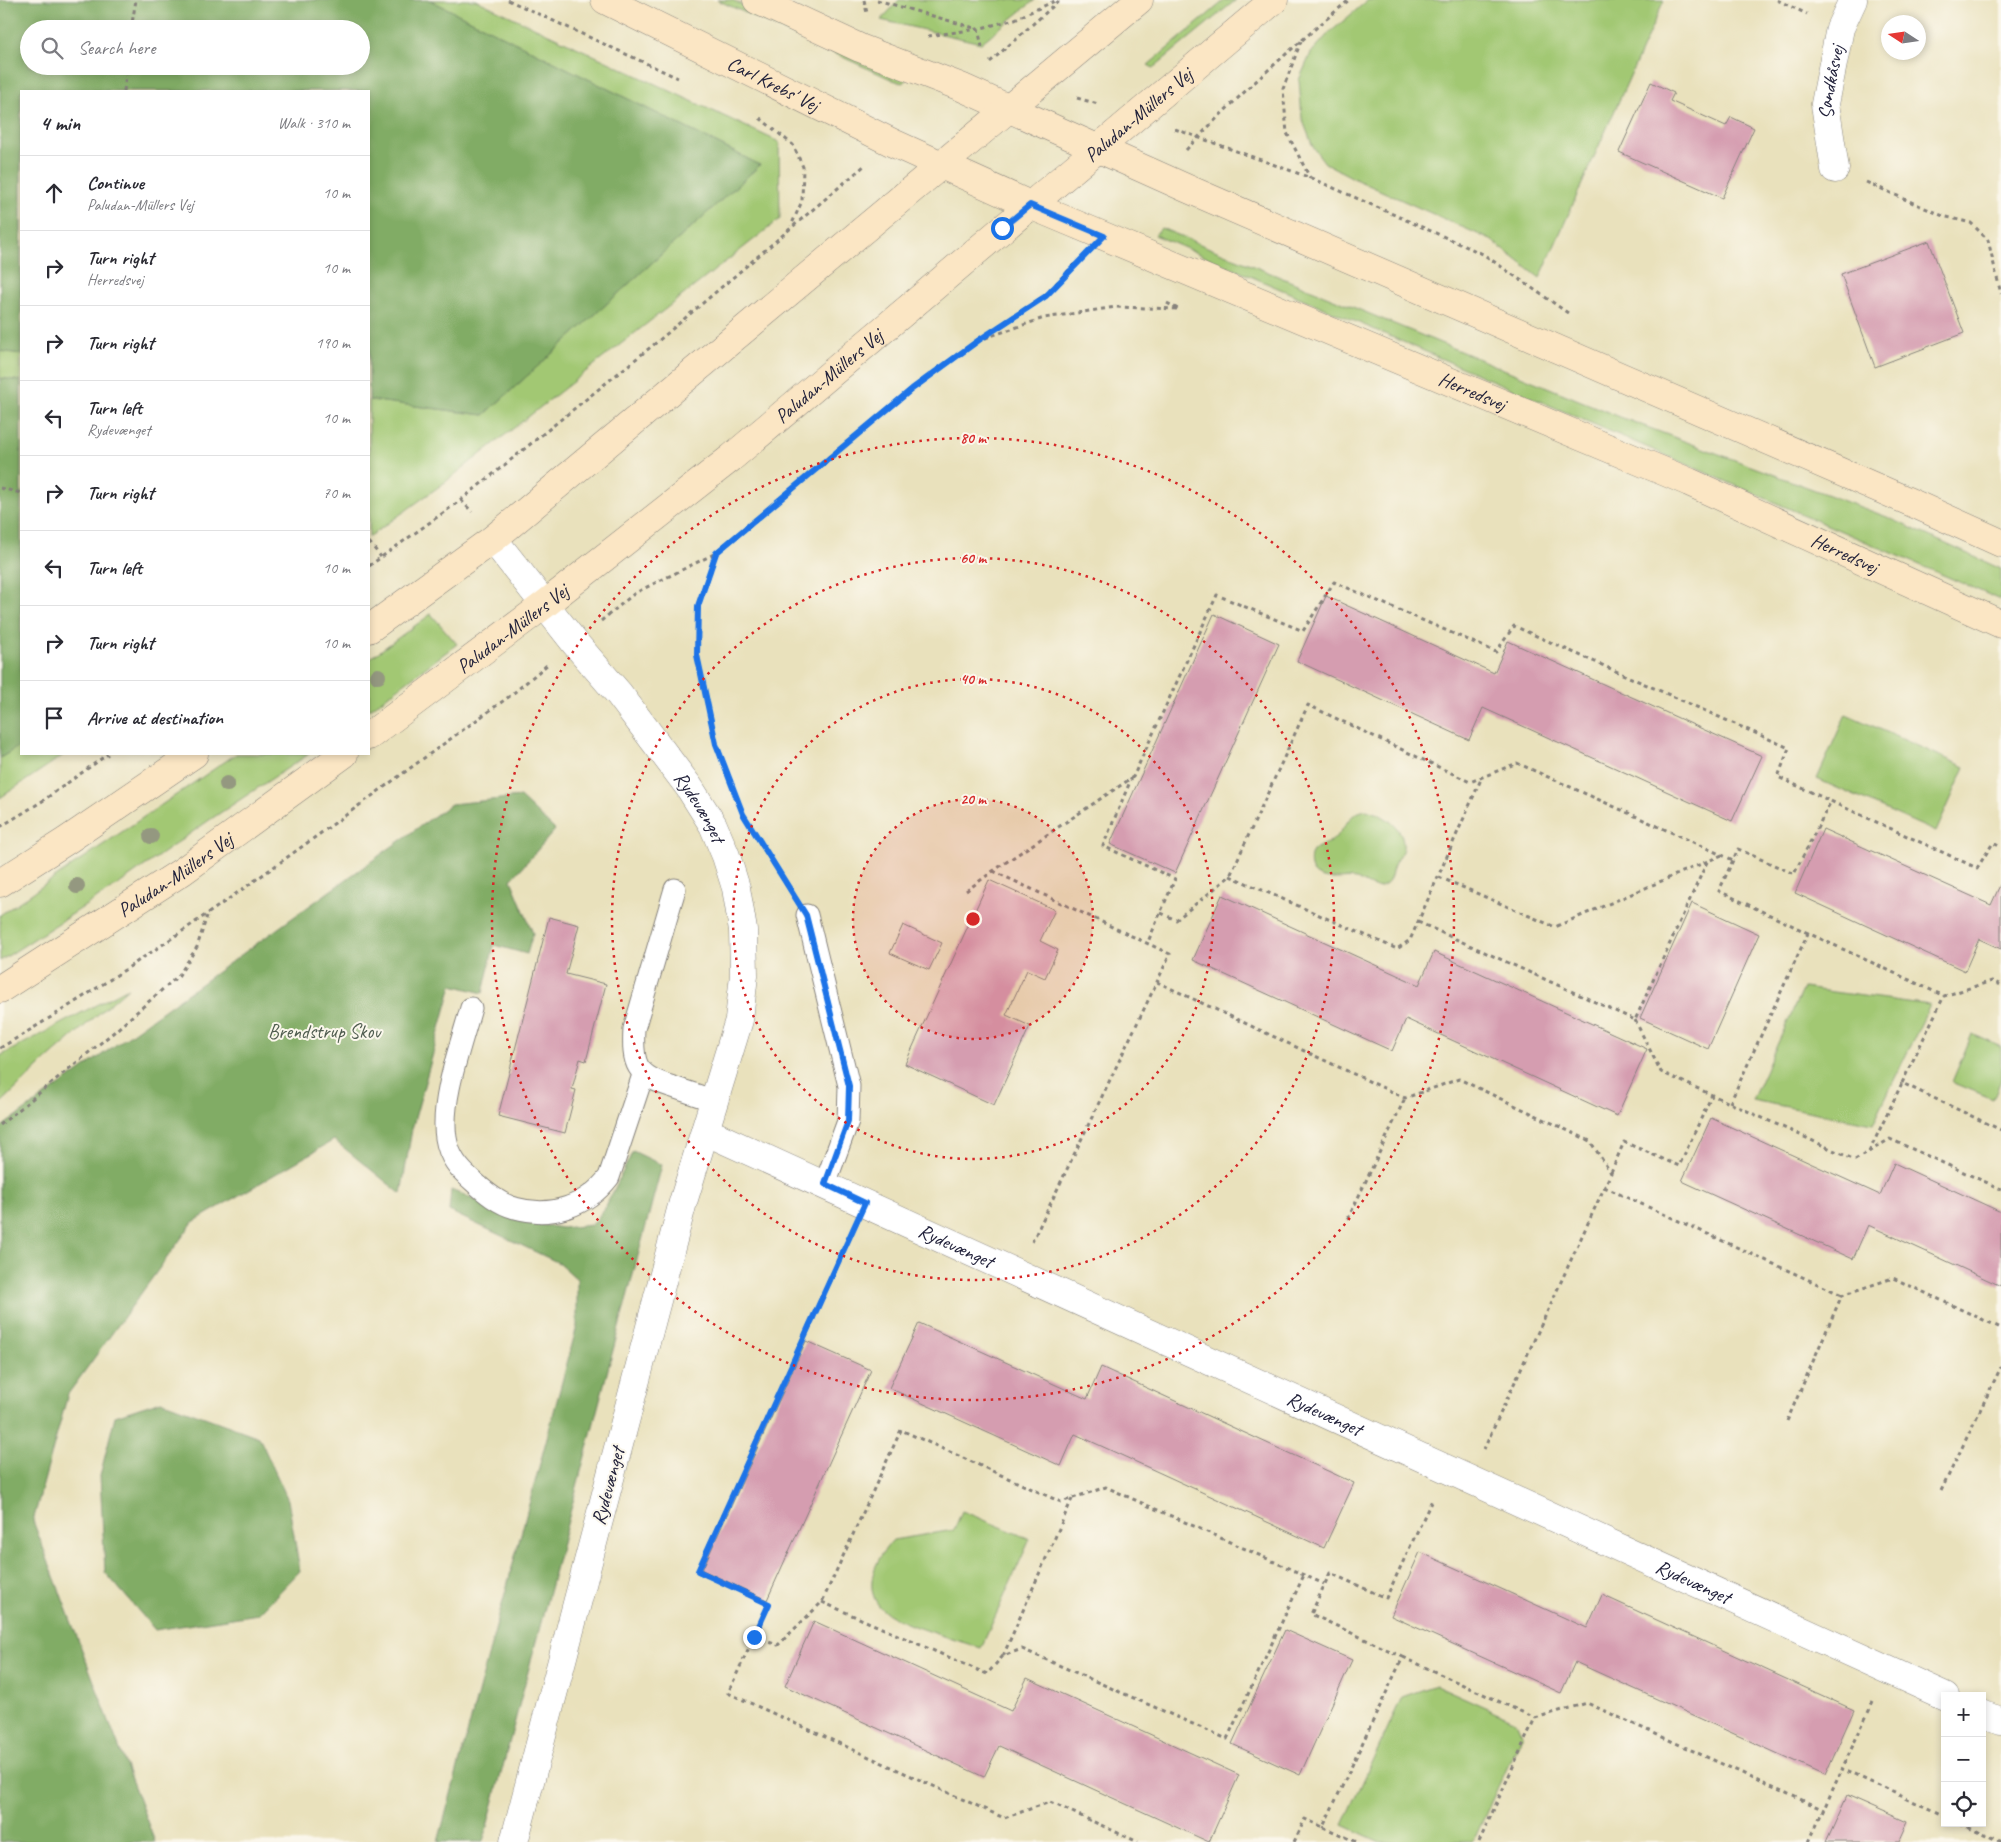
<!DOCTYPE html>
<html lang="en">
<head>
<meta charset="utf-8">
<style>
  :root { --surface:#fff; --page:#f2f2f3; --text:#2b2b33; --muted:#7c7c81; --line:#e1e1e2 }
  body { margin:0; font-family:Caveat,sans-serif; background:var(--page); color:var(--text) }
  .controls { position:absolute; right:15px; bottom:15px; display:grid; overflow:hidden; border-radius:0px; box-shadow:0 2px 8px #0003 }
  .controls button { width:45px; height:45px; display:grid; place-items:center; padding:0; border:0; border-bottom:1px solid var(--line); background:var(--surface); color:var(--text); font:25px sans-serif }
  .compass { position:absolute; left:1881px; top:15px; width:45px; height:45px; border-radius:50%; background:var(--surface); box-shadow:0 2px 8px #0003; rotate:282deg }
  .stop { position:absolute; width:15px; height:15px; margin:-11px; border:4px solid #1a73e8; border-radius:50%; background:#fff }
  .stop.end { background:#1a73e8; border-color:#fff; box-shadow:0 1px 5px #0008 }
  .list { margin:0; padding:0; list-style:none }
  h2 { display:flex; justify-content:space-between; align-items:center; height:65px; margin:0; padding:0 20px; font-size:21px }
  h2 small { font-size:16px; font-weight:400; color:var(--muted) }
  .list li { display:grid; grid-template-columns:32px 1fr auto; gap:15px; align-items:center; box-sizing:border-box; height:75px; padding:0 20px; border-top:1px solid var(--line) }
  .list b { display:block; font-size:19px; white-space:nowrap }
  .list p { margin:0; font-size:16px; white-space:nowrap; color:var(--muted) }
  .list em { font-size:16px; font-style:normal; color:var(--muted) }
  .icon { flex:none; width:28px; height:28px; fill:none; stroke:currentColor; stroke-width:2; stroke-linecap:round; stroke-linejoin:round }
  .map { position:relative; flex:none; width:2001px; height:1842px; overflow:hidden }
  .search { position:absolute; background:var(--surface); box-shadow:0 2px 8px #0003; left:20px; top:20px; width:350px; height:55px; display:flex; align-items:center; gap:12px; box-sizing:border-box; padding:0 18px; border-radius:28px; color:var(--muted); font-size:19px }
  .panel { position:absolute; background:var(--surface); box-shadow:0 2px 8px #0003; left:20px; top:90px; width:350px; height:665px; border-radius:0px }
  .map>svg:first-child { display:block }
  .green { fill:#a2c873; stroke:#627557 }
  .forest { fill:#81ac65; stroke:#526750; fill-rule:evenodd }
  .building { fill:#d59db0 }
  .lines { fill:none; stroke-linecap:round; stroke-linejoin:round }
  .lane-casing { stroke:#86827c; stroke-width:23 }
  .street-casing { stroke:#86827c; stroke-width:29 }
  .secondary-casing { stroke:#86827c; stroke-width:29 }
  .path { stroke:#86827c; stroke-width:3; stroke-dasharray:4 4; stroke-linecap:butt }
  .lane { stroke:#fff; stroke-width:21 }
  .street { stroke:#fff; stroke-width:28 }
  .secondary { stroke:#fbe6c4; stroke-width:28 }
  .tree { fill:#949880 }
  .route { stroke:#1a73e8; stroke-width:6 }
  .ring { fill:none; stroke:#d62828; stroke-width:2.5; stroke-dasharray:2.5 5 }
  .labels { text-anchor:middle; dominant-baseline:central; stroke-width:4; stroke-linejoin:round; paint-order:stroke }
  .street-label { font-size:20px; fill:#22223b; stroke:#fbf7ec }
  .park-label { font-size:20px; fill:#4f5c4f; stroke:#fbf7ec }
  .centre { fill:#d62828; stroke:#fbf7ec; stroke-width:2.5 }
  .ring-label { font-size:15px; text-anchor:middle; font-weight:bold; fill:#d62828; stroke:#fbf7ec; stroke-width:4; stroke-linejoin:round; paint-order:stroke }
</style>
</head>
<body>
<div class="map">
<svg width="2001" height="1842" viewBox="0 0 2001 1842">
  <rect width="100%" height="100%" fill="#fbf7ec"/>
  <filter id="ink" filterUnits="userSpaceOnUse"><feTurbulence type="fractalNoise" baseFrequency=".02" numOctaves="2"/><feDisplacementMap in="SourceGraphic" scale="10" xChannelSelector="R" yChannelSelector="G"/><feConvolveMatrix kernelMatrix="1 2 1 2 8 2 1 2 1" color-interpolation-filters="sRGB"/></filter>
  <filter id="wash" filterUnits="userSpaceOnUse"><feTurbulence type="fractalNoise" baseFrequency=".0096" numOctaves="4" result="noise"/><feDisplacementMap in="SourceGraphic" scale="20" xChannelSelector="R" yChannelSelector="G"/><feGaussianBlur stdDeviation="1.12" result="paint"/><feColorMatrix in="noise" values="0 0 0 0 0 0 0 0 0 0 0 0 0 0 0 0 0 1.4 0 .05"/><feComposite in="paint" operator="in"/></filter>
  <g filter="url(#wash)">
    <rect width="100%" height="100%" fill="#e9e1bc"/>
    <!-- green -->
    <g class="green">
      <polygon points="430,0 476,0 779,142 780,219 444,483 369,537 369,400 484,415 760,165"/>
      <polygon points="717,0 732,0 907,80 902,83 893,80"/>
      <polygon points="899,0 1035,0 981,43 881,20"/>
      <polygon points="1225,0 1236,0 1153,68 1148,65"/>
      <polygon points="1368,0 1664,0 1540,278 1491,240 1357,180 1325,163 1313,147 1302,118 1299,80 1311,53 1328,34"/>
      <polygon points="1161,228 1620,417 1887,517 2001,569 2001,600 1155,235"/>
      <polygon points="0,351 21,354 21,381 0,378"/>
      <polygon points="431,614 457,644 369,710 369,659"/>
      <polygon points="1846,714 1965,767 1936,832 1817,779"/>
      <polygon points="21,745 21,754 65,754 0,798 0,758"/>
      <polygon points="236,754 309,754 208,821 122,882 0,961 0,915"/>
      <path d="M 1366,810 C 1383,814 1405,827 1403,848 C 1402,854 1396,859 1394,865 C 1391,871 1392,881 1385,885 C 1374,892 1366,882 1356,879 C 1344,877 1329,882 1318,876 C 1314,874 1312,871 1311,867 C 1310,861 1310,856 1313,851 C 1318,846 1325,845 1331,841 C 1347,830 1345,814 1366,810 Z"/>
      <polygon points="128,988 47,1059 0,1104 0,1056"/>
      <polygon points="1803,988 1930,1005 1873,1124 1752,1100"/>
      <polygon points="1972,1034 2001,1047 2001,1080 1993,1099 1952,1082"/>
      <path d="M 962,1511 L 1030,1539 L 981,1648 C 957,1640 901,1625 884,1611 C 860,1590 876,1558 893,1540 L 954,1530 Z"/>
      <polygon points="1436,1685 1516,1721 1522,1734 1473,1842 1380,1842 1343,1825 1402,1697"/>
    </g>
    <!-- forest -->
    <g class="forest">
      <path d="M 0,0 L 430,0 L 760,165 L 484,415 L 369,400 L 369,91 L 21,91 L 21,354 L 0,351 ZM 29,29 L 361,29 L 361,66 L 29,66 Z"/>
      <polygon points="0,378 21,381 21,745 0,758"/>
      <polygon points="520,797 555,830 511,880 533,933 527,954 494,945 483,993 452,985 412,1129 401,1194 334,1140 193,1222 68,1394 33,1521 155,1842 0,1842 0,1128 451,804"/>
      <polygon points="633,1151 662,1165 483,1842 438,1842 577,1326 577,1279 559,1263 449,1211 451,1190 531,1223 562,1228 592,1225 605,1208"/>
      <polygon points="161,1401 259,1437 288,1500 300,1571 258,1614 155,1630 105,1572 100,1476 115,1416"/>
    </g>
    <g id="blocks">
      <!-- building -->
      <g class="building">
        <polygon points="1651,82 1674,93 1670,101 1726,126 1731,117 1754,128 1722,198 1619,152"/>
        <polygon points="1929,241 1964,333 1875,367 1841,274"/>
        <polygon points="1326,596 1494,673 1508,641 1762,756 1732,821 1483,708 1469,740 1297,661"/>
        <polygon points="1214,614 1279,644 1175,873 1110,844"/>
        <polygon points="1823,829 1991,905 2001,883 2001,949 1979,939 1965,971 1795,893"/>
        <polygon points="989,880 1055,910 1040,941 1058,950 1045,978 1027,970 1006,1015 1030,1026 994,1105 905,1064"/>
        <polygon points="1222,895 1419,985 1434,952 1647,1049 1617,1116 1406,1019 1392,1051 1193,960"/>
        <polygon points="1692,903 1759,934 1708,1049 1640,1018"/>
        <polygon points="549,917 579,925 566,974 606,984 586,1061 580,1059 572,1089 576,1090 565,1133 498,1116"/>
        <polygon points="903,925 942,943 929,970 890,953"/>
        <polygon points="1711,1118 1880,1195 1894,1163 2001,1212 2001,1286 1868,1225 1853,1259 1682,1181"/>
        <polygon points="919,1323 1087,1399 1101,1367 1354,1483 1324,1548 1075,1434 1061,1466 889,1388"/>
        <polygon points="806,1341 871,1370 767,1600 702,1570"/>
        <polygon points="1420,1552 1587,1628 1602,1595 1854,1710 1825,1775 1575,1662 1561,1693 1391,1616"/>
        <polygon points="814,1621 1011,1711 1027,1678 1239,1775 1209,1842 999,1746 984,1777 785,1686"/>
        <polygon points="1285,1630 1352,1660 1300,1775 1232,1744"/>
        <polygon points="1847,1795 1908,1822 1899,1842 1826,1842"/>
      </g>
    </g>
  </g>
  <g filter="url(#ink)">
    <use href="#blocks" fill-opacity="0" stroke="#86827c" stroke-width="1"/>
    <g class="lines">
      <defs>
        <g id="lane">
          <path d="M 675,889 L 634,1029 C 632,1065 636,1075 670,1086 C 685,1091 700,1096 714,1101"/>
          <polyline points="807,915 849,1086 848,1121 825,1184"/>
          <path d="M 471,1008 C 461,1045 440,1101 446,1138 C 449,1157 459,1169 473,1181 C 485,1192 499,1204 515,1208 C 551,1218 586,1207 609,1177 L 643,1075"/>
        </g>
        <g id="street">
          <path id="s1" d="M 1835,169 L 1825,104 L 1840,28 L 1853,0"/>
          <path id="s2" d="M 493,539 L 575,643 L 619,694 L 689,787 L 713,825 L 726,856 L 736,888 L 743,930 L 744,975 L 739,1020 L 683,1202 L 514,1842"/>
          <path id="s3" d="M 705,1131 L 1945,1696"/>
          <polyline points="1982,1713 2001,1721"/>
        </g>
        <g id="secondary">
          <path id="s4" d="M 605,0 L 893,143 L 1030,205 L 1689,482 L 2001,624"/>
          <polyline points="757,0 860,48 961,87 1186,188 1910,502 2001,543"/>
          <polyline points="369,629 493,539 1139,0"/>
          <path id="s5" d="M 369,736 L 544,605 L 731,458 L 1274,0"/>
          <polyline points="0,883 66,841 194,754"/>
          <path id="s6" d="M 0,989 L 183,871 L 344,754"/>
        </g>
      </defs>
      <!-- lane casing -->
      <use href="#lane" class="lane-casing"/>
      <!-- street casing -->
      <use href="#street" class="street-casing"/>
      <!-- secondary casing -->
      <use href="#secondary" class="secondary-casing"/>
      <!-- path -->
      <g class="path">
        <polyline points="508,0 678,78"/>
        <polyline points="864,0 867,13"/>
        <polyline points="877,0 978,29 983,51"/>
        <polyline points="1777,0 1807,14"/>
        <polyline points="131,29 136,0"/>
        <polyline points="928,36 978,29 1015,19 1057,0"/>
        <polyline points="1301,41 1283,89 1287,133 1310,178"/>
        <polyline points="990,62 1060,0"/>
        <polyline points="124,91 127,66"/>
        <polyline points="1077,98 1098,104"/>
        <polyline points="760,118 793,145 803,167 802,201 791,226"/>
        <polyline points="1175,129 1311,178 1483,254 1568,313"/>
        <path d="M 1186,150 C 1237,96 1292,48 1349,0"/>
        <polyline points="1866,182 1943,216 1971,223 1988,240 2001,294"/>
        <polyline points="1167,303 1178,309"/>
        <polyline points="985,338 1044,318 1116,307 1177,309"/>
        <polyline points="0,488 21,493"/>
        <polyline points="461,500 472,512"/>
        <polyline points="369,542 381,557"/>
        <polyline points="716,554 698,606 697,655 716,744 732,785"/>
        <polyline points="369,566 461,500 657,342 864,166"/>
        <polyline points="601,621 635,593 716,553 912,389 979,340 1045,296 1077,262"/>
        <polyline points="1132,777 1103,846 1175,879 1147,944"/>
        <polyline points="0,827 41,802 108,754"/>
        <polyline points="760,842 790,890"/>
        <polyline points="993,871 1170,954 1157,982"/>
        <polyline points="1230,876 1397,949 1410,940 1482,777"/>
        <polyline points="1439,877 1555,927 1722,855"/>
        <polyline points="966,891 993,871 1133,777 1217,595 1303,631 1334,582 1496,652 1514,626 1789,748 1778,777 1977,868 1993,843 2001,847"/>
        <polyline points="1161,913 1176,920 1230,876 1308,705 1470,782 1517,763 1733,860"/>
        <polyline points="1418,922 1635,1020 1707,862"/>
        <polyline points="1808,933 1719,891 1738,849 1794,874 1831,801"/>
        <polyline points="1635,1020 1661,1072 1712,1095"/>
        <path d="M 0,1048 C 178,943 342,816 510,696 L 548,664"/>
        <polyline points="1902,1083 1944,996"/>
        <polyline points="1730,1103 1808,933 1944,996 1992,981 2001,985"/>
        <polyline points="0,1125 114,1032 179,975 197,947 207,916"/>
        <polyline points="1869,1152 1902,1083 2001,1130"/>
        <polyline points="1611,1172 1624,1142 1679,1166 1712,1095 1855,1160 1890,1139 2001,1189"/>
        <polyline points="1604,1187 1842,1295"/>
        <polyline points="1348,1219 1405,1098"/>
        <polyline points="850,1236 698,1571 769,1604 728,1693 1004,1818 1050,1802 1138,1842"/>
        <polyline points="1032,1242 1157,982 1405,1098 1459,1079 1590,1141 1611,1173 1484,1449"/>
        <polyline points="1787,1421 1842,1295 1893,1278 2001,1328"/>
        <polyline points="1941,1491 2001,1367"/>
        <polyline points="822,1602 987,1674 1003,1656 1022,1649 1227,1739 1304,1575"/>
        <polyline points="754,1637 778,1645 822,1602 901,1430 1061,1502 1106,1487 1324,1584"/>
        <polyline points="1003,1656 1072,1499"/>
        <polyline points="1403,1657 1535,1718"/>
        <polyline points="1873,1702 1842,1769 1945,1816"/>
        <polyline points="1961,1823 2001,1842"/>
        <polyline points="1323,1827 1357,1842"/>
        <polyline points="1294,1842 1305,1819 1323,1827 1403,1657 1311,1614 1330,1573 1386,1598 1432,1500"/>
        <polyline points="1479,1842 1535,1718 1587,1703 1824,1810"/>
        <polyline points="1809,1842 1842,1769"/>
      </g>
      <!-- lane -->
      <use href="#lane" class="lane"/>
      <!-- street -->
      <use href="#street" class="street"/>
      <!-- secondary -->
      <use href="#secondary" class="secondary"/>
    </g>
    <!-- trees -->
    <g class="tree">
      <circle cx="378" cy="676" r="8"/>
      <circle cx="227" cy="784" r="8"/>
      <circle cx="151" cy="836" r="8"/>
      <circle cx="77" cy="886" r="8"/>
    </g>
  </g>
  <g class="lines" filter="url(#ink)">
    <!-- route -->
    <polyline class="route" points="754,1637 769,1604 698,1571 865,1203 825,1184 848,1121 849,1086 806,915 743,814 716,744 697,655 698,606 716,553 912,389 979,340 1046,296 1104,236 1030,205 1002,228"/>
  </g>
  <!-- distance rings -->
  <circle cx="973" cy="919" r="120" fill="#d62828" fill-opacity=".12"/>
  <g class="ring">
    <circle cx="973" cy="919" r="120"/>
    <circle cx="973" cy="919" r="240"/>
    <circle cx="973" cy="919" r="361"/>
    <circle cx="973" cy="919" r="481"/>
  </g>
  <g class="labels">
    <!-- street labels -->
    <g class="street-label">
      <text stroke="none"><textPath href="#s4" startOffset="188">Carl Krebs' Vej</textPath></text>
      <text stroke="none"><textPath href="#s1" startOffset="88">Sandkåsvej</textPath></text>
      <text stroke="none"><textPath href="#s5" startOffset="989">Paludan-Müllers Vej</textPath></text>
      <text stroke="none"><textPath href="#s5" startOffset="584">Paludan-Müllers Vej</textPath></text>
      <text stroke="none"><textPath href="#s4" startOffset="952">Herredsvej</textPath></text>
      <text stroke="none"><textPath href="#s4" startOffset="1358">Herredsvej</textPath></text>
      <text stroke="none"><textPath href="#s5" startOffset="179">Paludan-Müllers Vej</textPath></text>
      <text stroke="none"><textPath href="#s2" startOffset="339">Rydevænget</textPath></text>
      <text stroke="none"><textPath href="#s6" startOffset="209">Paludan-Müllers Vej</textPath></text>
      <text stroke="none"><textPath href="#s3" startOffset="276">Rydevænget</textPath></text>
      <text stroke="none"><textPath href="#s3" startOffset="681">Rydevænget</textPath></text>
      <text transform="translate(608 1486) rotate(-75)">Rydevænget</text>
      <text stroke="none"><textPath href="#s3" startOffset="1086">Rydevænget</textPath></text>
    </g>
    <!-- park labels -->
    <g class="park-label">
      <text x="324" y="1031">Brendstrup Skov</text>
    </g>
  </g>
  <circle cx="973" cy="919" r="8" class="centre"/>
  <g class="ring-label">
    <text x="973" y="443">80 m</text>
    <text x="973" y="563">60 m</text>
    <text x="973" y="684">40 m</text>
    <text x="973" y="804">20 m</text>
  </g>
</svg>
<div class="controls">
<button>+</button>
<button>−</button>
<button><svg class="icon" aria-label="locate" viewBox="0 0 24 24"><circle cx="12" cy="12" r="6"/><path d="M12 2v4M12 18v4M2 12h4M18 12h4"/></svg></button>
</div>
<svg class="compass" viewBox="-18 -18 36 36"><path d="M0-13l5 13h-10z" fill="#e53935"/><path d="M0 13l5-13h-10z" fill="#7c7c81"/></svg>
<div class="stop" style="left:1002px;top:228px"></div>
<div class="stop end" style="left:754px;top:1637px"></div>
<div class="search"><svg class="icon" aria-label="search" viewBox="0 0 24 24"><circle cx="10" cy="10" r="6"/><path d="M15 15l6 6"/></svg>Search here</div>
<section class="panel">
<h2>4 min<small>Walk · 310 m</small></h2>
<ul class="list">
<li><svg class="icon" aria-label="ahead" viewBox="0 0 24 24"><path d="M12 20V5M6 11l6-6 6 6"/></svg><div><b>Continue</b><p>Paludan-Müllers Vej</p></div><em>10 m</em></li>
<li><svg class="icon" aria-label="right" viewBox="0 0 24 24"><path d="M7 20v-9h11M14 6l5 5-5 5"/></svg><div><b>Turn right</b><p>Herredsvej</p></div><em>10 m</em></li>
<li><svg class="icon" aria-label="right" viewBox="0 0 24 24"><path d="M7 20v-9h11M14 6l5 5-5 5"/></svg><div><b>Turn right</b></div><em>190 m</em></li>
<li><svg class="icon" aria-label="left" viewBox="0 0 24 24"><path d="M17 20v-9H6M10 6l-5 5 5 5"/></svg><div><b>Turn left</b><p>Rydevænget</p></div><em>10 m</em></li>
<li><svg class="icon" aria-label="right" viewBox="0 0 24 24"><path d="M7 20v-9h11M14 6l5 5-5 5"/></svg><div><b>Turn right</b></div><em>70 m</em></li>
<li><svg class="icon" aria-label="left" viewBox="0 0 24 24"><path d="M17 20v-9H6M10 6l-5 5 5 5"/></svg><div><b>Turn left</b></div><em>10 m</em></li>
<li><svg class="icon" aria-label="right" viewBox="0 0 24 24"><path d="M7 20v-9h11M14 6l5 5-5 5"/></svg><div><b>Turn right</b></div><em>10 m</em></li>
<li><svg class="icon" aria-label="arrive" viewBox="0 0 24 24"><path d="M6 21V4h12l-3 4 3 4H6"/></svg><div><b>Arrive at destination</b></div></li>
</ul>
</section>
</div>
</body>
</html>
